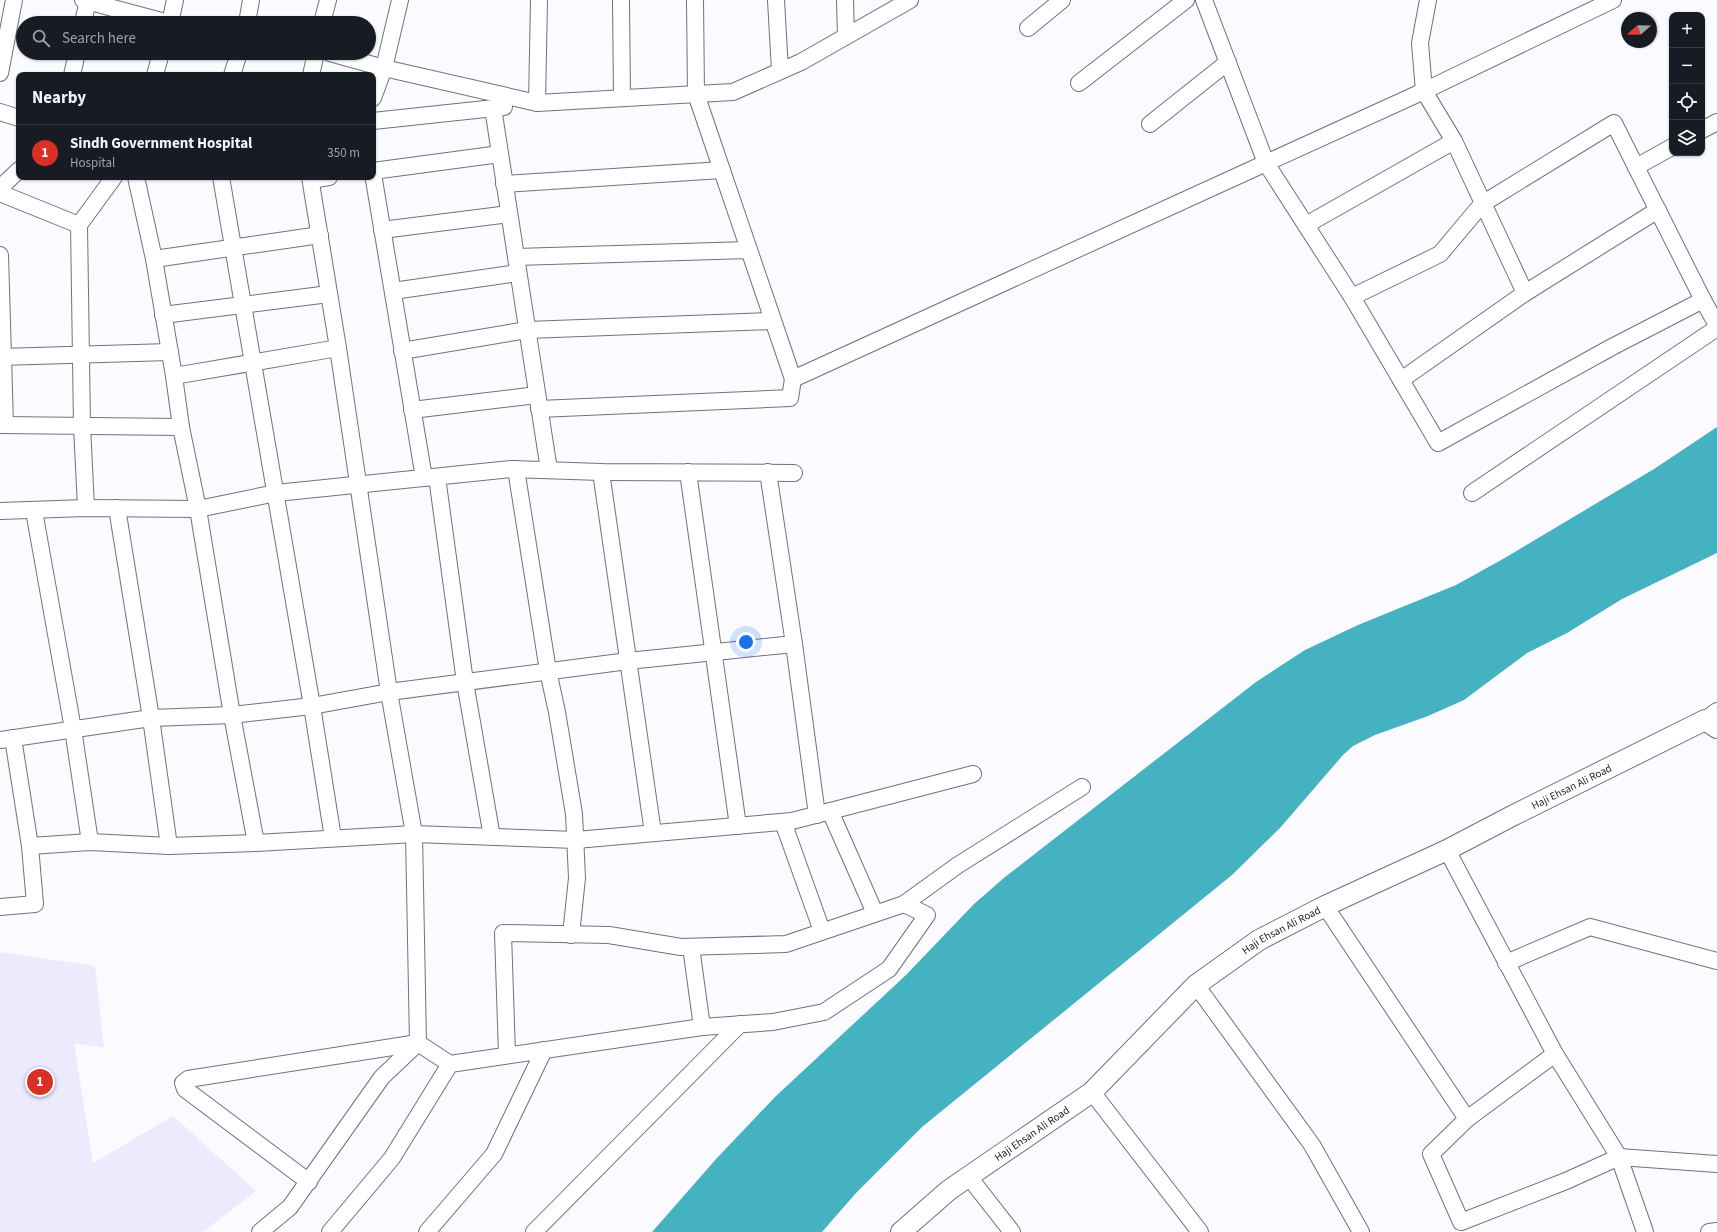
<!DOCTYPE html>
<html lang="en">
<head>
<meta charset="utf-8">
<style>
  :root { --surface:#171b24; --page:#242831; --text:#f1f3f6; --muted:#9ea1a6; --line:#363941; --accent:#d93025 }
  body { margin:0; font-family:"Source Sans 3",sans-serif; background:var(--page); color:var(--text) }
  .controls { position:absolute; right:12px; top:12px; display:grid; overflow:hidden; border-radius:8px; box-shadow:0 1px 3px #0004 }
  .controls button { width:36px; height:36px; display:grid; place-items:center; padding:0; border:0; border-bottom:1px solid var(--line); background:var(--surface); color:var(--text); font:20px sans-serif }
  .compass { position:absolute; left:1621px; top:12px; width:36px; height:36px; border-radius:50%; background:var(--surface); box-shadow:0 1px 3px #0004; rotate:250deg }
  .you { position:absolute; left:746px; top:642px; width:14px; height:14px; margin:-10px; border:3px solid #fff; border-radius:50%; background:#1a73e8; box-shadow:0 0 0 6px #1a73e833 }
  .badge { display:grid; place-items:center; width:26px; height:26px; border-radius:50%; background:var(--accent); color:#fff; font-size:13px; font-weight:700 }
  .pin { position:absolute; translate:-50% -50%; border:2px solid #fff; box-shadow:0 1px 4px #0006 }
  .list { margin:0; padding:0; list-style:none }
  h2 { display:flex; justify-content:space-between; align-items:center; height:52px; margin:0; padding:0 16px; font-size:17px }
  h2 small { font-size:13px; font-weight:400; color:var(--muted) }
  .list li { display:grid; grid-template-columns:26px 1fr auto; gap:12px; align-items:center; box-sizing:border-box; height:56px; padding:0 16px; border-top:1px solid var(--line) }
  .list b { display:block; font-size:15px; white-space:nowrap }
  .list p { margin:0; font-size:13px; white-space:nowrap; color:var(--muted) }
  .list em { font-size:13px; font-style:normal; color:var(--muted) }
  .icon { flex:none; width:22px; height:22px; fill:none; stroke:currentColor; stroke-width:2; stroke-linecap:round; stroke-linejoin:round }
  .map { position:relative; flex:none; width:1717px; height:1232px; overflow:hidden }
  .search { position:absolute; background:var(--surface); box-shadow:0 1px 3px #0004; left:16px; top:16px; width:360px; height:44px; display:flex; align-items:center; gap:10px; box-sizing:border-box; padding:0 14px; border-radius:22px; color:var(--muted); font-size:15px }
  .panel { position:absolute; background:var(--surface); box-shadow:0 1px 3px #0004; left:16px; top:72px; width:360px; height:108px; border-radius:8px }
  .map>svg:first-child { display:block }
  .built { fill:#ecebfe }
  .water { fill:#45b2c2 }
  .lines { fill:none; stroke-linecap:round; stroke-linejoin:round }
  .minor-casing { stroke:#726f85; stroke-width:18 }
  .tertiary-casing { stroke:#726f85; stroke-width:22 }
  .minor { stroke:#fff; stroke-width:16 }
  .tertiary { stroke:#fff; stroke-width:20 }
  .labels { text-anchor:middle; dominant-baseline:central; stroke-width:4; stroke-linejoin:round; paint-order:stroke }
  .street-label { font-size:11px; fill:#1b1a23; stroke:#fff }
</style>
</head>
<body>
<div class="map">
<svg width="1717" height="1232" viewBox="0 0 1717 1232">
  <rect width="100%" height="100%" fill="#fafaff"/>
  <!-- built -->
  <polygon class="built" points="0,952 95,966 104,1048 74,1043 93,1163 173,1116 256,1191 203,1232 0,1232"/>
  <!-- water -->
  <polygon class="water" points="1717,427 1717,553 1622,599 1567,633 1527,653 1464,700 1428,716 1375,735 1353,746 1343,755 1280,828 1232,875 922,1127 856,1193 822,1232 652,1232 717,1158 776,1096 906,975 974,904 1005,877 1256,682 1305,650 1358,625 1456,585 1503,559 1654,469"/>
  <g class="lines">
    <defs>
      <g id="minor">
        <polyline points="83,0 169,23"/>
        <polyline points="539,0 537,103 733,92 801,62 910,0"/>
        <polyline points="621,0 622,98"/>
        <polyline points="695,0 696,94 793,379 1266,163 1352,297"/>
        <polyline points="776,0 780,71"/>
        <polyline points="845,0 846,36"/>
        <polyline points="1204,0 1266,163 1424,91 1454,141 1525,293"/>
        <polyline points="1428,0 1420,43 1424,91 1613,0"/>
        <polyline points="83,23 88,0"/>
        <polyline points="170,23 175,0"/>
        <polyline points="247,23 251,0"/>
        <polyline points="322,23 328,0"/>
        <polyline points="1028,28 1062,0"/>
        <polyline points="330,53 384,68 537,103"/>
        <polyline points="0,73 14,0"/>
        <polyline points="72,75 77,53"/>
        <polyline points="155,75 161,53"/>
        <polyline points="232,75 239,53"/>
        <polyline points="311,75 316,53"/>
        <polyline points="1079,83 1186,0"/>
        <polyline points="373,98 384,68 400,0"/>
        <polyline points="493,108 549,470"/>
        <polyline points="0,112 19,118"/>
        <polyline points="373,121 504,107"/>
        <polyline points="1150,124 1228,62"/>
        <polyline points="1702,130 1717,122"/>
        <polyline points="1672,147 1636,167 1614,123 1482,204 1440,254 1352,297 1438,443 1612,347 1703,300 1717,325"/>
        <polyline points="1636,167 1703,300"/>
        <polyline points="373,171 500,154"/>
        <polyline points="373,174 424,478"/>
        <polyline points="136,177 154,259 174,376 181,427 198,509 232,715 256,843"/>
        <polyline points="221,177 312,706 333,838"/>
        <polyline points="311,180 329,177"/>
        <polyline points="504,184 722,170"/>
        <polyline points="0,188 19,170"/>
        <polyline points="0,193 79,225"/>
        <polyline points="1306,225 1454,141"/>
        <polyline points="382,230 509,214"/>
        <polyline points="0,255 5,425"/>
        <polyline points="516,257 749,250"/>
        <polyline points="154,259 320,235"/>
        <polyline points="393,291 518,273"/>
        <polyline points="163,315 329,294"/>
        <polyline points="402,351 527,330 773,321"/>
        <polyline points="0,357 170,352"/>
        <polyline points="174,376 338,348"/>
        <polyline points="1401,380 1525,293 1658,210"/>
        <polyline points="539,409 790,398 793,379"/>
        <polyline points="412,410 537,395"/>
        <polyline points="0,425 181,427"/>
        <polyline points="516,469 548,671 557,712 574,814 577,878 571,935"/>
        <polyline points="601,472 653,833"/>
        <polyline points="688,472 738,826"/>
        <polyline points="768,472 794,644 817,815"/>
        <polyline points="437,477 465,682 492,837"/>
        <polyline points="1472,493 1717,328"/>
        <polyline points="86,508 82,426 79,225 114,177"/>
        <polyline points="117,508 151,718 169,846"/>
        <polyline points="0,511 86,508 198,509 276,493 511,469 601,472 794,473"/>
        <polyline points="34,511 73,729 90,842"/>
        <polyline points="1705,720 1717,711"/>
        <polyline points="0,740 151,718 232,715 312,706 389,692 628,661 794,644"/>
        <polyline points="830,811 875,913"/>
        <polyline points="783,822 822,931"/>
        <polyline points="30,846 90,842 169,846 256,843 414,834 576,840 792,821 973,774"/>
        <polyline points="1447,850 1555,1054 1467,1119"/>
        <polyline points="904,904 958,865 1082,787"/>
        <polyline points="1325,906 1467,1119 1431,1154 1461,1222 1566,1181 1619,1157 1717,1164"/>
        <polyline points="0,907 35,904 30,846 13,738"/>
        <polyline points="691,947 702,1027"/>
        <polyline points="1506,963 1590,927 1717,961"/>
        <polyline points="1196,985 1312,1145 1361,1232"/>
        <polyline points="1555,1054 1619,1157 1645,1232"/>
        <polyline points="1092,1092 1200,1232"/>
        <polyline points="969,1177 1012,1232"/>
        <polyline points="309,1182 185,1089 183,1083 188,1079 418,1043 450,1064"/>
        <polyline points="260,1232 290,1207 382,1077 418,1043 414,834 389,692 338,348 310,177"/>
        <polyline points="330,1232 392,1158 450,1064 702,1027 773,1022 824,1012 889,969 927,915 904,904 786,944 681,947 609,935 503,933 507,1055"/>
        <polyline points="427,1232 494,1154 544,1050"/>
        <polyline points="534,1232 740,1024"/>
        <polyline points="1709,1232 1717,1231"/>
      </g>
      <g id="tertiary">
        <path id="s1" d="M 901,1232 L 949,1190 L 1092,1092 L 1196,985 L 1259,940 L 1325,906 L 1447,850 L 1510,817 L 1705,720 L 1717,728"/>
      </g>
    </defs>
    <!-- minor casing -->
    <use href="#minor" class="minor-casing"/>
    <!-- tertiary casing -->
    <use href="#tertiary" class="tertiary-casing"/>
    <!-- minor -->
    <use href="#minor" class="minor"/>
    <!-- tertiary -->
    <use href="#tertiary" class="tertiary"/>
  </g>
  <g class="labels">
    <!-- street labels -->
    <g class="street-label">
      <text stroke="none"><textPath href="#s1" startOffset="812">Haji Ehsan Ali Road</textPath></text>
      <text stroke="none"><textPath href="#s1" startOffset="488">Haji Ehsan Ali Road</textPath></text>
      <text stroke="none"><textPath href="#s1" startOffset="164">Haji Ehsan Ali Road</textPath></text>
    </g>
  </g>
</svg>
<div class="controls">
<button>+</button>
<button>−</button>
<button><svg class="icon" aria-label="locate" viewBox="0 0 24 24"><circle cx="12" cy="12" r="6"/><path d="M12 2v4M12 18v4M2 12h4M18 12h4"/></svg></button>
<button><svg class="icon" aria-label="layers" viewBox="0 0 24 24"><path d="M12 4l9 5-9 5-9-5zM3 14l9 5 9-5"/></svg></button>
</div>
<svg class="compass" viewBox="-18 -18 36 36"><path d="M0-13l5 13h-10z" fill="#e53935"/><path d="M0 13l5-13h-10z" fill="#9ea1a6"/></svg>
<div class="you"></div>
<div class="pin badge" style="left:40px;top:1082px">1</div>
<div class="search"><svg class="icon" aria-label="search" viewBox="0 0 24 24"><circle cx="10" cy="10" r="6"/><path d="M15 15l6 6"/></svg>Search here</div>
<section class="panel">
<h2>Nearby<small></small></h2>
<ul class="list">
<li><span class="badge">1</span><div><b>Sindh Government Hospital</b><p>Hospital</p></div><em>350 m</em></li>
</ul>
</section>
</div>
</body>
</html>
